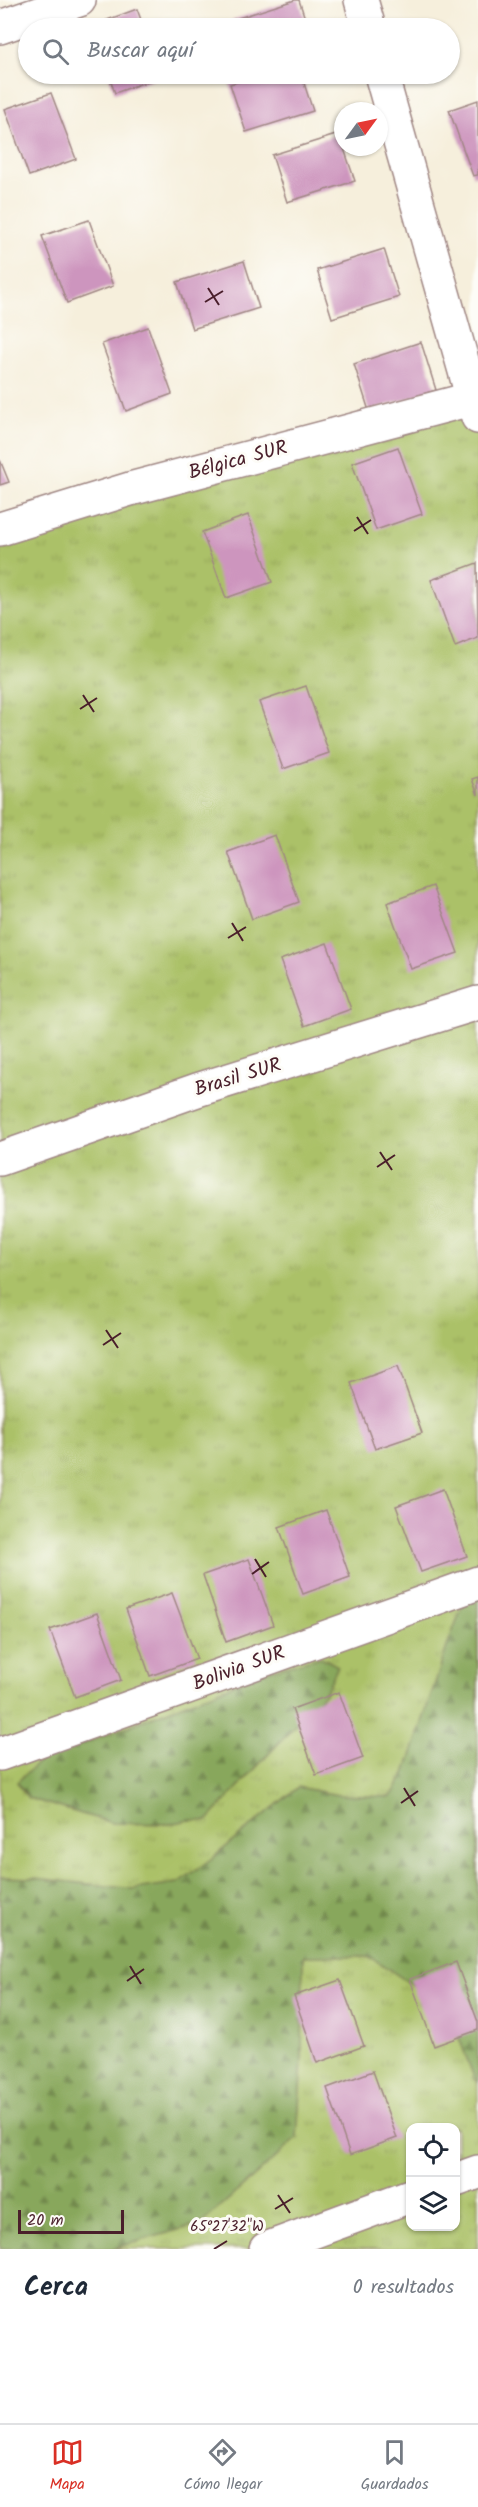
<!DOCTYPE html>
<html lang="es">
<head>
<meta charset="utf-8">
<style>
  :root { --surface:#fff; --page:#f2f2f3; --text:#1f2937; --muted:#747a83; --line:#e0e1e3; --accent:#d93025 }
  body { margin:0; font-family:Kalam,sans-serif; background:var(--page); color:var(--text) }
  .controls { position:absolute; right:18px; bottom:18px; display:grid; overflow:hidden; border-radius:12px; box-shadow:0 2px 4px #0004 }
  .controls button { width:54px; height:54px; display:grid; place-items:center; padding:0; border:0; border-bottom:2px solid var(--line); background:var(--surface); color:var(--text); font:30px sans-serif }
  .compass { position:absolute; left:334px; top:102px; width:54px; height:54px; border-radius:50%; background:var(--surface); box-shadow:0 2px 4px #0004; rotate:57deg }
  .scale { position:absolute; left:18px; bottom:15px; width:106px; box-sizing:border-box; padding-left:6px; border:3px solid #4a1f2b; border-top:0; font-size:16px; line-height:21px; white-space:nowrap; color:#4a1f2b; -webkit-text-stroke:4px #fdfcf7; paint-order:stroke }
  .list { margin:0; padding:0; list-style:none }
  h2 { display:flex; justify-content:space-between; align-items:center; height:78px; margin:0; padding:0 24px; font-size:26px }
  h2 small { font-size:20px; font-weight:400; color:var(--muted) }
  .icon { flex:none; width:33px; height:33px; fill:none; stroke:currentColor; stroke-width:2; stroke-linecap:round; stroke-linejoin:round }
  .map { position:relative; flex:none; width:478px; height:2249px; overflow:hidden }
  .search { position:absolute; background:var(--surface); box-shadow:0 2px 4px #0004; left:18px; right:18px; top:18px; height:66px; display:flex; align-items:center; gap:15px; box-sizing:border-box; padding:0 21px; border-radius:33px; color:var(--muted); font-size:22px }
  .sheet { height:174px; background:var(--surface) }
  nav { display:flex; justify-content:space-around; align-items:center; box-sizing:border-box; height:84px; border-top:2px solid var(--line); background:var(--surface); font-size:16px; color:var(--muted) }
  nav a { display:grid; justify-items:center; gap:3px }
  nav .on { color:var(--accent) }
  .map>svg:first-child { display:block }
  .grass { fill:url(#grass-tufts); stroke:#7a7049; stroke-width:1.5; fill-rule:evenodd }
  .forest { fill:url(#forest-firs); stroke:#696344; stroke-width:1.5 }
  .building { fill:#cd95be }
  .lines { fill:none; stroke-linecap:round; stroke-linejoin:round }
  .street-casing { stroke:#a08784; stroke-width:36 }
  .street { stroke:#fff; stroke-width:33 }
  .ticks { fill:none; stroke:#4a1f2b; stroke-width:2 }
  .labels { text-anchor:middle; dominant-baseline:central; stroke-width:6; stroke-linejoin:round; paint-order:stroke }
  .street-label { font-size:20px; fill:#4a1f2b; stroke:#fdfcf7 }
  .ticks-label { font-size:15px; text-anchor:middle; fill:#4a1f2b; stroke:#fdfcf7; stroke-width:6; stroke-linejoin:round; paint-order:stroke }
</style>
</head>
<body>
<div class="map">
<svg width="478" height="2249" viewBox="0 0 478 2249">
  <defs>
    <pattern id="grass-tufts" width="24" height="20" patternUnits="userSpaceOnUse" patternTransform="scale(1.5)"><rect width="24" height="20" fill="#abc167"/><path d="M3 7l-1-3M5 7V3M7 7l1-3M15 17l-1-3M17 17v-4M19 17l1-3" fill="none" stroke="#95a55a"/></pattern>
    <pattern id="forest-firs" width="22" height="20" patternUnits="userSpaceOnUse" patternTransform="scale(1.5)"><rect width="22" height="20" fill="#88a75c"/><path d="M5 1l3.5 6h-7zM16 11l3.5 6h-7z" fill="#71874c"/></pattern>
  </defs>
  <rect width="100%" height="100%" fill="#fdfcf7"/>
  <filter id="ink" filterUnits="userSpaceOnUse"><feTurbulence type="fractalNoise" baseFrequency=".0167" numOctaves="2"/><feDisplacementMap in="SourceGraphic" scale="12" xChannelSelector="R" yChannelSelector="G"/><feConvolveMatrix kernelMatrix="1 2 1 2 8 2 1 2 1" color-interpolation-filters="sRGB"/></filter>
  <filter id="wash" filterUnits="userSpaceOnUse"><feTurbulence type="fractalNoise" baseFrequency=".008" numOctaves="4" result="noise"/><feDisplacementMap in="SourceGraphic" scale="24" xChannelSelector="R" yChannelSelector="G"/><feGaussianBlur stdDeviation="1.35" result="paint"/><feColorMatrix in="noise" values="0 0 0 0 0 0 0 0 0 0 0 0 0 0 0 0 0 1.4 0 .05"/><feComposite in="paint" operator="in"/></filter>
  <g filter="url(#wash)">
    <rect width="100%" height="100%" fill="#f6efdc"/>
    <!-- grass -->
    <path class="grass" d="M 472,399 L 478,417 L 478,2249 L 0,2249 L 0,529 ZM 410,2128 L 456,2128 L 456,2226 L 410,2226 Z"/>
    <!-- forest -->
    <g class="forest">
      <polygon points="478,1566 478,2083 475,2080 448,2009 369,1956 303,1956 302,2059 297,2138 202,2223 112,2249 0,2249 0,1877 34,1878 134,1889 178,1883 215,1856 298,1787 338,1795 391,1797 405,1774 450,1638"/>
      <polygon points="321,1657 338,1666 325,1693 207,1821 189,1820 170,1824 112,1823 28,1798 17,1782 40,1761 270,1670"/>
    </g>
    <g id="blocks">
      <!-- building -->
      <g class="building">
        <polygon points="295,0 299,0 308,28 234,28 232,20"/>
        <polygon points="137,9 144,28 92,28 91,26"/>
        <polygon points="108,74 161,74 162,76 115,93"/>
        <polygon points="265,74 301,74 313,111 246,132 230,84"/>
        <polygon points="51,93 76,159 29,176 5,109"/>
        <polygon points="478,100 478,175 473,176 449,110"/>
        <polygon points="339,134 355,181 287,202 272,155"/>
        <polygon points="89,220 113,286 67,303 42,236"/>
        <polygon points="384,249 399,297 332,318 317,270"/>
        <polygon points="244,261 259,308 192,329 177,282"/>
        <polygon points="148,327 172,394 126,411 102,344"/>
        <polygon points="421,342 436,390 369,411 354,364"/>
        <polygon points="398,447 422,514 376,530 352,463"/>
        <polygon points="0,460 9,482 0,485"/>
        <polygon points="248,515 272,582 226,598 202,532"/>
        <polygon points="477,563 478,638 455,647 431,580"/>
        <polygon points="306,686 329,753 283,769 259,702"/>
        <polygon points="478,777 478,795 472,779"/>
        <polygon points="275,835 299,902 252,919 228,852"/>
        <polygon points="433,886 458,953 411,969 387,903"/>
        <polygon points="327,943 351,1009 304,1026 280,960"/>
        <polygon points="398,1366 422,1433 375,1449 351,1383"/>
        <polygon points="443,1489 467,1556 421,1572 396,1506"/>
        <polygon points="326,1510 350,1577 303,1594 279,1527"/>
        <polygon points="249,1559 273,1625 226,1642 203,1575"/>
        <polygon points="172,1593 197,1659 150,1676 126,1609"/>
        <polygon points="97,1613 121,1680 75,1697 50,1630"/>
        <polygon points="339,1692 363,1758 316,1775 292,1709"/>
        <polygon points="456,1962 478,2022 478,2030 434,2046 410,1979"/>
        <polygon points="340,1980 364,2046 317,2063 294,1996"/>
        <polygon points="373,2071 397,2138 350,2155 327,2088"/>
      </g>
    </g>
  </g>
  <g filter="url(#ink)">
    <use href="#blocks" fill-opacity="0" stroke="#a08784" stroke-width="1.5"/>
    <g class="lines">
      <defs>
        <g id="street">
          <polyline points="361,0 369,28"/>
          <polyline points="0,27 79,0"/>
          <polyline points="381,74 478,417"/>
          <polyline points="0,529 130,489 478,397"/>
          <polyline points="0,1159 197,1090 478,1003"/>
          <polyline points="0,1754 478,1583"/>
          <polyline points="456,2180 478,2172"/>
          <polyline points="266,2249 410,2196"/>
        </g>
      </defs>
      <!-- street casing -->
      <use href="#street" class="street-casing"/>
      <!-- street -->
      <use href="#street" class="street"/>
    </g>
  </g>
  <!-- ticks -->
  <path class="ticks" d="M 208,288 L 219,305M 205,302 L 223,291M 357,517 L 368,534M 354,531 L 371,520M 83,695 L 94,712M 80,709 L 97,698M 232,923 L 243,941M 228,938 L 246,927M 380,1152 L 392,1170M 377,1167 L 395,1155M 106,1330 L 118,1348M 103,1345 L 121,1333M 255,1559 L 266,1577M 252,1574 L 269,1562M 404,1788 L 415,1806M 401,1803 L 418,1791M 130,1966 L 141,1984M 127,1981 L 144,1969M 278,2195 L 290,2213M 275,2209 L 293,2198M 214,2249 L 227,2241"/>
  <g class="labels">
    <!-- street labels -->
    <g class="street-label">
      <text transform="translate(238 461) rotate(-15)">Bélgica SUR</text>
      <text transform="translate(238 1078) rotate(-17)">Brasil SUR</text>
      <text transform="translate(239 1669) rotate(-20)">Bolivia SUR</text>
    </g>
  </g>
  <g class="ticks-label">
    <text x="227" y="2231">65°27'32"W</text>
  </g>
</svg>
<div class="controls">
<button><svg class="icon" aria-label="locate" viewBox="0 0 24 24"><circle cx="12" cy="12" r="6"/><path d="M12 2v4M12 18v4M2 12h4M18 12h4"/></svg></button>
<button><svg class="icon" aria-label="layers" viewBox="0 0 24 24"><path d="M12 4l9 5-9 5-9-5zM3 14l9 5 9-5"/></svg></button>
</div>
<svg class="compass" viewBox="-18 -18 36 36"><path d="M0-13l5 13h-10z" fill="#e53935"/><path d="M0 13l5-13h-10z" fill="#747a83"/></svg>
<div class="scale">20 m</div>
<div class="search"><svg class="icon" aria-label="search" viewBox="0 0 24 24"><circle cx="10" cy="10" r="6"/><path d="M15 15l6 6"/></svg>Buscar aquí</div>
</div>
<section class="sheet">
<h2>Cerca<small>0 resultados</small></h2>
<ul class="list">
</ul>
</section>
<nav>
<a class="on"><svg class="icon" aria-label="map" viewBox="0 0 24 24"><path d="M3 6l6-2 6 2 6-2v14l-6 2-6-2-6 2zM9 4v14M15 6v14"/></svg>Mapa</a>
<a><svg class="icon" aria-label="directions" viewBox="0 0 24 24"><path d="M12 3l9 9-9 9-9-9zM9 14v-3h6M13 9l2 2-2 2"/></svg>Cómo llegar</a>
<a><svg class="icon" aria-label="saved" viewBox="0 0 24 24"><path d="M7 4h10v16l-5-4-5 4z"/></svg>Guardados</a>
</nav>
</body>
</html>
